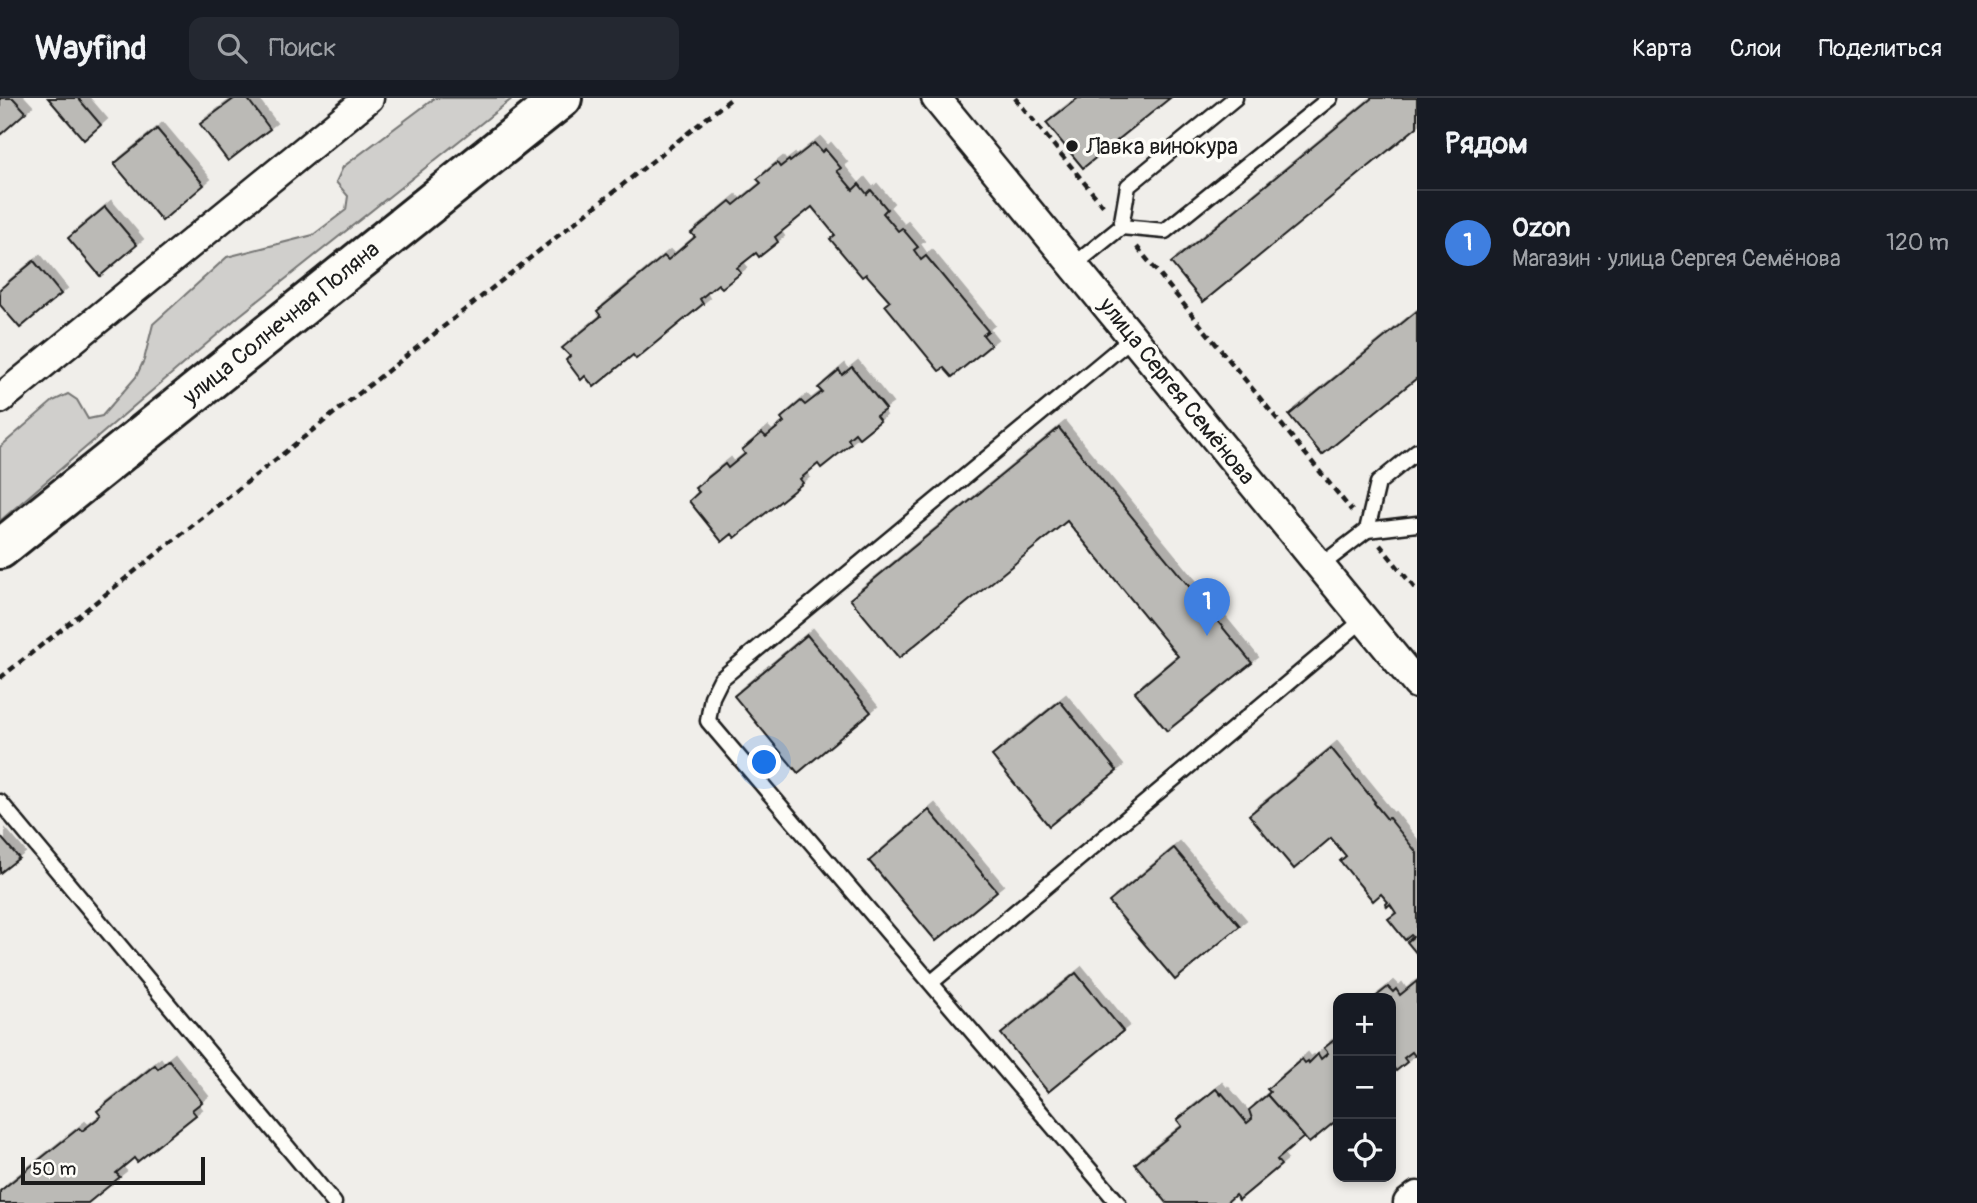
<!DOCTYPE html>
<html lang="ru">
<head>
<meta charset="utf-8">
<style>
  :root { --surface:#171b24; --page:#242831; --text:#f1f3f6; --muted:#9ea1a6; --line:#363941; --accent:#7c3aed }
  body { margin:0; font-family:Pangolin,sans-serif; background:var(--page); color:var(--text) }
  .controls { position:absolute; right:21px; bottom:21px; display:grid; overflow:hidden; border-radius:14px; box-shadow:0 4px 10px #0003 }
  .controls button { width:63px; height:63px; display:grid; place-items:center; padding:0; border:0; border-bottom:2px solid var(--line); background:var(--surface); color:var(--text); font:35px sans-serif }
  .scale { position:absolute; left:21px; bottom:18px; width:184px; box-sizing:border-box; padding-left:7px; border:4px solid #1c1c1c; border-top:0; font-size:19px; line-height:24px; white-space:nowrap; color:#1c1c1c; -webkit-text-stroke:5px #fdfcf7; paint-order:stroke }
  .you { position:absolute; left:765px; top:665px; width:24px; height:24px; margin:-18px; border:5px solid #fff; border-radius:50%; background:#1a73e8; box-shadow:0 0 0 10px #1a73e833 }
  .badge { display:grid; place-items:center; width:46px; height:46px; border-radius:50%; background:var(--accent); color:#fff; font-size:23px; font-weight:700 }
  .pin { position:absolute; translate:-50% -58px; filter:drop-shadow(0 2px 4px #0008) }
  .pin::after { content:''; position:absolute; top:37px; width:24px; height:21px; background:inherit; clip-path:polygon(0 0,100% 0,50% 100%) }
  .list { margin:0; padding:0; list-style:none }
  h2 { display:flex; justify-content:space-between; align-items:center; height:91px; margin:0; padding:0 28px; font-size:30px }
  h2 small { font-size:23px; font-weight:400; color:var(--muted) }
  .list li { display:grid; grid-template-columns:46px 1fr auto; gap:21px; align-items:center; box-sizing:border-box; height:105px; padding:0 28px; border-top:2px solid var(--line) }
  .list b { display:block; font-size:26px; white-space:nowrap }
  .list p { margin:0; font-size:23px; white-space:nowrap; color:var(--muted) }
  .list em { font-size:23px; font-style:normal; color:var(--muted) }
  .icon { flex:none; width:38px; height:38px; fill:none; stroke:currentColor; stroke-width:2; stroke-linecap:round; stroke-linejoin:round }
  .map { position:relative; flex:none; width:1417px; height:1105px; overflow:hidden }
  header { display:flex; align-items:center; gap:42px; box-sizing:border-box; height:98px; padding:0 35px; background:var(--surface); border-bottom:2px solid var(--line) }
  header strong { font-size:33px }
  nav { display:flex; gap:38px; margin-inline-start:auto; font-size:24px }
  .search { width:490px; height:63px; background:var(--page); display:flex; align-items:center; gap:18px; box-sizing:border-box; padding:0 24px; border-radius:14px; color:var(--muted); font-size:26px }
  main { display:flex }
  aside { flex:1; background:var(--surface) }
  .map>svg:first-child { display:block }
  .green { fill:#d0cfcc; stroke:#767674; stroke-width:2 }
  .building { fill:#bbbab6; stroke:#1c1c1c; stroke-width:2; filter:url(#shadow) }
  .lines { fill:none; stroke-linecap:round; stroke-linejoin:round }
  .lane-casing { stroke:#1c1c1c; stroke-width:19 }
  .street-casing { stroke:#1c1c1c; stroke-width:33 }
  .secondary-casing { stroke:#1c1c1c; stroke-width:44 }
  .path { stroke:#1c1c1c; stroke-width:4.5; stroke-dasharray:7 5; stroke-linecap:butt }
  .lane { stroke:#fdfcf7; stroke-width:14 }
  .street { stroke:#fdfcf7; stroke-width:28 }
  .secondary { stroke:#fdfcf7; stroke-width:38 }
  .poi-dot { fill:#1c1c1c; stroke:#fdfcf7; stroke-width:2.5 }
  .labels { text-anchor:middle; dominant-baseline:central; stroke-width:7; stroke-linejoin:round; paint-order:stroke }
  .poi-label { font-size:23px; fill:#1c1c1c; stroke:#fdfcf7; text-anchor:start }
  .street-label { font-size:23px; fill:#1c1c1c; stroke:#fdfcf7 }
</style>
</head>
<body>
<header>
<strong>Wayfind</strong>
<div class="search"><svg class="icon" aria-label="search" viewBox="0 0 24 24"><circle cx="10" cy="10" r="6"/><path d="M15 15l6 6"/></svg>Поиск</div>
<nav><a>Карта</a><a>Слои</a><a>Поделиться</a></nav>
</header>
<main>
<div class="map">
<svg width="1417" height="1105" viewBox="0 0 1417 1105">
  <defs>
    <filter id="shadow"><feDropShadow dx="6" dy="-6" stdDeviation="0" flood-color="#0004"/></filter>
  </defs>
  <rect width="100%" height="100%" fill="#f0eeea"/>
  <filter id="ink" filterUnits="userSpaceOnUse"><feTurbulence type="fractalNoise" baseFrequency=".0143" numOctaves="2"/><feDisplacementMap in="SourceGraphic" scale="14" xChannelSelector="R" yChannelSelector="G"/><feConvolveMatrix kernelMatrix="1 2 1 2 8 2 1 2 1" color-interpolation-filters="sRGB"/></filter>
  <g filter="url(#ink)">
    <!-- green -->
    <polygon class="green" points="435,0 513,0 239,218 0,423 0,349 53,303 68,296 77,302 88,321 102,318 136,279 144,262 153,226 227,159 313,137 346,112 348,98 336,84 343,69"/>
    <!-- building -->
    <g class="building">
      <polygon points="0,0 13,0 26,14 0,37"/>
      <polygon points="48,0 78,0 101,27 84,42"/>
      <polygon points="235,0 247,0 270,31 228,63 200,26"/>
      <polygon points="1078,0 1170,0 1083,70 1046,25"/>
      <polygon points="1372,0 1417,0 1417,29 1203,204 1171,165"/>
      <polygon points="157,31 204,87 162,123 114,66"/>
      <polygon points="814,45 822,54 825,51 841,70 837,73 853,92 859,86 867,96 871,92 887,111 883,115 898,133 902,130 918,149 914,152 921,162 926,158 988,233 983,237 991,247 952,279 944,270 939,273 885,207 890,203 866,176 862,179 830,141 835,137 812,109 775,139 778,144 759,159 756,155 737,170 741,175 722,190 718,186 700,201 703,206 636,261 633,257 594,289 585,278 581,282 566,262 570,258 562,250 601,218 597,213 664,158 668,162 695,139 691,135 730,103 734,107 761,85 757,81 777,65 780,69 789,62 790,64"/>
      <polygon points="105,109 137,147 100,178 68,140"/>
      <polygon points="34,163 61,196 20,230 0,207 0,191"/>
      <polygon points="1417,213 1417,280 1322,357 1289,317"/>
      <polygon points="852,269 886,311 876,318 880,323 859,340 855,335 848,341 851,346 821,370 818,366 800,381 803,385 735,440 732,436 722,444 689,403 699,394 695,390 725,366 728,370 745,356 742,352 762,335 766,339 784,324 781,320 801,303 805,307 822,294 818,290 839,272 842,277"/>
      <polygon points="1059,330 1252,565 1167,633 1135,594 1178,558 1067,423 899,560 850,501"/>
      <polygon points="807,537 871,614 798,675 734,598"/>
      <polygon points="1060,603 1117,673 1049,728 992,658"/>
      <polygon points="1331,650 1375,704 1374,705 1387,721 1389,720 1417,755 1417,856 1407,844 1413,839 1411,837 1405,842 1388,821 1396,815 1390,806 1387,809 1386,806 1388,804 1381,796 1373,803 1340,763 1346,758 1331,740 1294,771 1249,717"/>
      <polygon points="929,712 997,793 936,843 869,763"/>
      <polygon points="0,738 19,760 0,775"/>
      <polygon points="1174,750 1240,828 1175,882 1109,804"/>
      <polygon points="1076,875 1123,933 1048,994 1001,936"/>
      <polygon points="1417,883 1417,956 1415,958 1412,954 1404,960 1407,964 1396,973 1393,969 1391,971 1391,900 1374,900 1388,889 1393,894 1396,891 1400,897"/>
      <polygon points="1338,939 1338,1021 1309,1045 1267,997 1270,994 1267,991 1302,961 1305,965 1308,963 1309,965 1318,956 1321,961 1328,955 1324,950"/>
      <polygon points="169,962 202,1004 192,1012 196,1017 137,1064 134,1060 116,1075 120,1079 88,1105 0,1105 0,1093 79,1030 82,1033 101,1018 97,1013 155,967 158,971"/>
      <polygon points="1216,991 1221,997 1222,995 1247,1025 1252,1021 1249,1012 1267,997 1304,1039 1277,1062 1281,1067 1239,1102 1235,1097 1226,1105 1167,1105 1135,1066 1182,1028 1177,1022"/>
    </g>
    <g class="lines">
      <defs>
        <g id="lane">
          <polyline points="1121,129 1165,133 1330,0"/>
          <polyline points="1074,167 1121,129 1128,88 1235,0"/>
          <polyline points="1367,432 1417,426"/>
          <polyline points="1320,468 1367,432 1378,385 1417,353"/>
          <polyline points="0,704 334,1105"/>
          <polyline points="932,884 1364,521"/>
          <polyline points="1118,1105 708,623 712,599 721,581 1133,239"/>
        </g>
        <g id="street">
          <polyline points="936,0 1417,586"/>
          <polyline points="0,301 369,0"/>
          <polyline points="1408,1105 1417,1098"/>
        </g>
        <polyline id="secondary" points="0,451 562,0"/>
      </defs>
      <!-- lane casing -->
      <use href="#lane" class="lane-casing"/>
      <!-- street casing -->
      <use href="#street" class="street-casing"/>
      <!-- secondary casing -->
      <use href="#secondary" class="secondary-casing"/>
      <!-- path -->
      <g class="path">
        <polyline points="1015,0 1105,110"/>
        <polyline points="1137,149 1352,413"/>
        <polyline points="1380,447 1417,493"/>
        <polyline points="0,580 732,0"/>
      </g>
      <!-- lane -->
      <use href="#lane" class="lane"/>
      <!-- street -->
      <use href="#street" class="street"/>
      <!-- secondary -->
      <use href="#secondary" class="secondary"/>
    </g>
  </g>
  <!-- markers -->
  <circle class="poi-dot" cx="1072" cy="48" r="7"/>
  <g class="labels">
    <!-- poi labels -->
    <g class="poi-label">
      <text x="1086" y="48">Лавка винокура</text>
    </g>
    <!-- street labels -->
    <g class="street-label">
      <text transform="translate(281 225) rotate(-39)">улица Солнечная Поляна</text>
      <text transform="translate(1177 293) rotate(51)">улица Сергея Семёнова</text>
    </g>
  </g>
</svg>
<div class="controls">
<button>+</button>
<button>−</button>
<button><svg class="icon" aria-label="locate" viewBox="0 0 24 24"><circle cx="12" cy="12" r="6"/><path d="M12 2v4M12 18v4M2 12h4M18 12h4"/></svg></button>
</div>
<div class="scale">50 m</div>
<div class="you"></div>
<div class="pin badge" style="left:1207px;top:538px;background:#3f7fe0">1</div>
</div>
<aside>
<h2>Рядом<small></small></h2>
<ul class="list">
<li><span class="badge" style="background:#3f7fe0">1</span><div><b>Ozon</b><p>Магазин · улица Сергея Семёнова</p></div><em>120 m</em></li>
</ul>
</aside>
</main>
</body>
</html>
